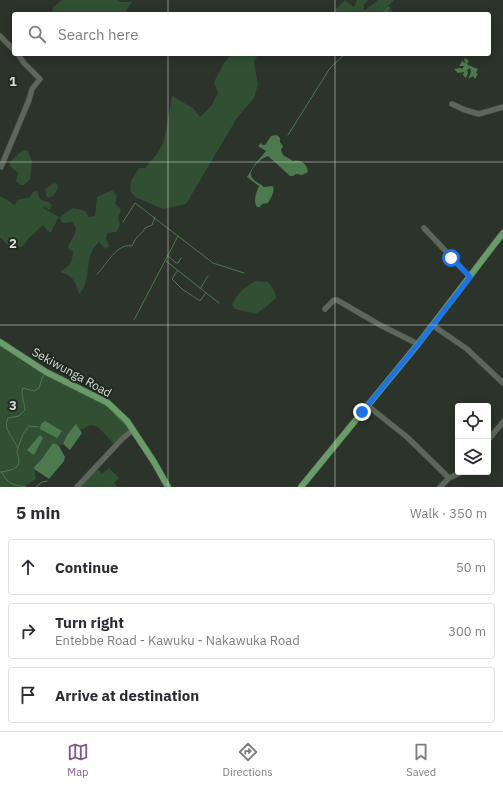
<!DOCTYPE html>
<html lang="en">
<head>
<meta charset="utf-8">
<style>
  :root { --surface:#fff; --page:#f7f7f7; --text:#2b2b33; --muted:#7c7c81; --line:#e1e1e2; --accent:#83568b }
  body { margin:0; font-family:"IBM Plex Sans",sans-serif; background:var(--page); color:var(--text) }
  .controls { position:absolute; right:12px; bottom:12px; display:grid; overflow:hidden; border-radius:4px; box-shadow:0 2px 10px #0003 }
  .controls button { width:36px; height:36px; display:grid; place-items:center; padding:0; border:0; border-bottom:1px solid var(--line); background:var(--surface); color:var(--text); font:20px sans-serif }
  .stop { position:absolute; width:12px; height:12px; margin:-9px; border:3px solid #1a73e8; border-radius:50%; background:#fff }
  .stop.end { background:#1a73e8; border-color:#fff; box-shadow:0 1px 4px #0008 }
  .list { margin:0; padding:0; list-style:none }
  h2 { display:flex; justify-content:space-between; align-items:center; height:52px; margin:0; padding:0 16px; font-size:17px }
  h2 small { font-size:13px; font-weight:400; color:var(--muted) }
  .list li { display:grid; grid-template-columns:26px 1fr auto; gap:12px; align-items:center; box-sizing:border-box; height:56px; margin:0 8px 8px; padding:0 8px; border:1px solid var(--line); border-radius:4px }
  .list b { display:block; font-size:15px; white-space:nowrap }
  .list p { margin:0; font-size:13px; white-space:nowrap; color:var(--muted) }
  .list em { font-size:13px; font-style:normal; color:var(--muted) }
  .icon { flex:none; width:22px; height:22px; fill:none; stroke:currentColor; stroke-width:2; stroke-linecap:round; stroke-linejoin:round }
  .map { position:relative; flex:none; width:503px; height:487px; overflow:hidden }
  .search { position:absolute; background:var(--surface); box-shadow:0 2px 10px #0003; left:12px; right:12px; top:12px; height:44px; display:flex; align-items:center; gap:10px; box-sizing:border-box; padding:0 14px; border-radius:4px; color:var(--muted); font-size:15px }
  .sheet { height:244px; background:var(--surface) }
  nav { display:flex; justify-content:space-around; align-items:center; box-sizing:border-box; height:56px; border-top:1px solid var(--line); background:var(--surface); font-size:11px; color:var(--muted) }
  nav a { display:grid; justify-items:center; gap:2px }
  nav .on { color:var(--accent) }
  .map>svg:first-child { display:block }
  .green { fill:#315033 }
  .water { fill:#4c794e }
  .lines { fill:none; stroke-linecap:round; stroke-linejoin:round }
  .stream { stroke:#4c794e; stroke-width:1 }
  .minor-casing { stroke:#4a524a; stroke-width:6 }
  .major-casing { stroke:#4a524a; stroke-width:7 }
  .minor { stroke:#5d665d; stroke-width:5 }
  .major { stroke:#689d6a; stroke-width:6 }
  .route { stroke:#1a73e8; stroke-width:5 }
  .grid { fill:none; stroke:#d9ded9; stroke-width:1; stroke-opacity:0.55 }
  .labels { text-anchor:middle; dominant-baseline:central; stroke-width:4; stroke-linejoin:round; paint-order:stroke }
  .street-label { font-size:12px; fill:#d9ded9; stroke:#212921 }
  .grid-label { font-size:13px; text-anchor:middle; font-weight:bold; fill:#d9ded9; stroke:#212921; stroke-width:4; stroke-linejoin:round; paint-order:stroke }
</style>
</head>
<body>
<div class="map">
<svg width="503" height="487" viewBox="0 0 503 487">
  <rect width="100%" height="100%" fill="#2b332b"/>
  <!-- green -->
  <g class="green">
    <polygon points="62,0 118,0 121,2 132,2 124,14 52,14 53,7"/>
    <polygon points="345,0 354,7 357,0 367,0 368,1 364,4 364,9 365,10 377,1 377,0 394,0 388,6 395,14 331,14"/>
    <polygon points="232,54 258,54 254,62 258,84 254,98 237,118 186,204 163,209 135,197 130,191 131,181 139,168 145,168 157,154 164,141 172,96 193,108 200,117 211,106 218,93 214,82 224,63"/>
    <polygon points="24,150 28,151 32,161 30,179 24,185 20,185 16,181 18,173 10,166 10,162 18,154"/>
    <path d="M 54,183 L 58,185 C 57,191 55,196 48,198 L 46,195 L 45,189 Z"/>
    <path d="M 112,190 L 117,196 L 115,204 L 121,209 L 118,218 L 120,225 L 116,232 L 107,233 L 106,238 L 109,246 L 106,249 L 99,242 C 97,244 94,247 93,249 C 85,263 91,283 79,294 C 75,281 74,277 60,272 C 70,265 72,264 73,251 L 69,250 L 68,246 L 75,234 L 76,227 L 72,222 L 65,223 L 61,222 L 60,217 L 73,208 L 85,211 L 89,217 L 95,216 L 97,197 Z"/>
    <polygon points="37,191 40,199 50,203 52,206 49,210 44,206 43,208 59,217 50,233 43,225 29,238 22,247 8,245 0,237 0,196 15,205 17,200 30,197 33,192"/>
    <path d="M 255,281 L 268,282 L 274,290 L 276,298 L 267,306 L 256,314 L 235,309 L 232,305 C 236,294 245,287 255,281 Z"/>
    <path d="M 0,344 L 105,403 L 131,429 L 114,444 L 98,427 L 91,425 L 80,430 L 76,425 L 67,435 L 63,444 L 59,446 L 53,443 L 41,460 L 34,467 L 36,479 C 32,482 28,483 25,487 L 0,487 Z"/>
    <polygon points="97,468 102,474 109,468 119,478 114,483 117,487 80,487"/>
  </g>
  <!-- water -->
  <g class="water">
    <polygon points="465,58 469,61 467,64 468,65 478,69 476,73 478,74 475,79 473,76 468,79 471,72 470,68 467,70 468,73 466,78 463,75 464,72 458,73 454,69 460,68 462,69 464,66 459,66 463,60 463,62 466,63 464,60"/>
    <path d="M 277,135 L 280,138 L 280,142 L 283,146 L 281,150 L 283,155 L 293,161 C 301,159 307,164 308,172 L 302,175 L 296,174 L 293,176 L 290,176 L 268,156 C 261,158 245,172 253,179 C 256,182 261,184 264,187 L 273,186 C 275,192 271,198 268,203 L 262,204 L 260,207 L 257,207 C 253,201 256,192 259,186 L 247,177 L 255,164 L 266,151 L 258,146 L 261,143 L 262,145 L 265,145 L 271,136 Z"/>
    <polygon points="45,421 62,431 57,438 40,429 41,424"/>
    <polygon points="76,424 82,433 70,450 63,444 67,435"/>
    <polygon points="40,435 43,438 34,455 27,450"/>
    <polygon points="53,443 59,446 65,457 64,461 49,479 34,469 34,467 41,460"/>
  </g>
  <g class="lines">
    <!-- stream -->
    <g class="stream">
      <polyline points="383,14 389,7"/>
      <polyline points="288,135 330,68 345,54"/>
      <polyline points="123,222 135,203 213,263 244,273"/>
      <polyline points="168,256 176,263 178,263 181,258"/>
      <polyline points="166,261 219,303"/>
      <polyline points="177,271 172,279 182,289 200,301 205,294"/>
      <path d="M 97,274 C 107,265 116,243 132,246 C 133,244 134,242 135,240 C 138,235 142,234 145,228 L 152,225 L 155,217"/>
      <polyline points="200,289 208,276"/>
      <polyline points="134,320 178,236"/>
      <polyline points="115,415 126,425"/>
      <polyline points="18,448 23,434 29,426 39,427"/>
      <path d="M 18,450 C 15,437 2,431 8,418 L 19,416 L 25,410 C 25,403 20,395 23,388 L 34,391 L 39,388 L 42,378 L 45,374"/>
      <path d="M 0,472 C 7,471 19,470 19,461 C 19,458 17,455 17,451"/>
      <path d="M 2,472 C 7,484 13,485 26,487"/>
      <polyline points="36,487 42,482 47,481"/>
    </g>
    <defs>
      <g id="minor">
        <polyline points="0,36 14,50"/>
        <polyline points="452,104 465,110 479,114 503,107"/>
        <polyline points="1,167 29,100 32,89 40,79 24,63 18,54"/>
        <polyline points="424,228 470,277"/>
        <polyline points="325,309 334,300 337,300 380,325 418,344"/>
        <polyline points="432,325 467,349 503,383"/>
        <polyline points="368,406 407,437 449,478"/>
        <polyline points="488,440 503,422"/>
        <polyline points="77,487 123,438 133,430"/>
        <polyline points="440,487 449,478 462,472"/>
      </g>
      <g id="major">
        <polyline points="0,342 46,372 108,403 127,421 154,462 168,487"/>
        <polyline points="301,487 418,344 503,233"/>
      </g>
    </defs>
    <!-- minor casing -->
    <use href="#minor" class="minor-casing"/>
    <!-- major casing -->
    <use href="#major" class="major-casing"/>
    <!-- minor -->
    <use href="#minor" class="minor"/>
    <!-- major -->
    <use href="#major" class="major"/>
  </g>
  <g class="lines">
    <!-- route -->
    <polyline class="route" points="362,412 418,344 470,277 451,258"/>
  </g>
  <!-- grid -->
  <path class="grid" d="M 168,0 L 168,14M 335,0 L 335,14M 168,54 L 168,487M 335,54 L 335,487M 0,162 L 503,162M 0,325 L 503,325"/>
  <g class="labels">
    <!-- street labels -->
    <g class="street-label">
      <text transform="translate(72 372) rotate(29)">Sekiwunga Road</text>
    </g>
  </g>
  <g class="grid-label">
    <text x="13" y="86">1</text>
    <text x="13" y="248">2</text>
    <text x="13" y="410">3</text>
  </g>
</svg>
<div class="controls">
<button><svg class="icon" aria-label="locate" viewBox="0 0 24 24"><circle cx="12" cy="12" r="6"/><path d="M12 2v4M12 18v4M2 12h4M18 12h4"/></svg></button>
<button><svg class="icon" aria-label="layers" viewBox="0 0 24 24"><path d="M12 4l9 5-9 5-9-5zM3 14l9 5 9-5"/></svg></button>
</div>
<div class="stop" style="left:451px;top:258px"></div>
<div class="stop end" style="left:362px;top:412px"></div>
<div class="search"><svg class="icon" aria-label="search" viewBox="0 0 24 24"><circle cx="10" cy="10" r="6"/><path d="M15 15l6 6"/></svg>Search here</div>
</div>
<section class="sheet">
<h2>5 min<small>Walk · 350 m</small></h2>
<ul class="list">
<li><svg class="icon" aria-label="ahead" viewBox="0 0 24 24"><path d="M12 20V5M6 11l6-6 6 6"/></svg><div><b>Continue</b></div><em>50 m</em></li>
<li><svg class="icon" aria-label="right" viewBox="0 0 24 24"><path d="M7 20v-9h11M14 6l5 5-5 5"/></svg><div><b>Turn right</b><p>Entebbe Road - Kawuku - Nakawuka Road</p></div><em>300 m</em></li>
<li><svg class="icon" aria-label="arrive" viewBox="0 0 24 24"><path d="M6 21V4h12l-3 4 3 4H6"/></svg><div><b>Arrive at destination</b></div></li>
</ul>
</section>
<nav>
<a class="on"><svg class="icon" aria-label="map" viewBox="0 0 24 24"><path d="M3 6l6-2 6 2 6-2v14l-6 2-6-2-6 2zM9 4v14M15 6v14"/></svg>Map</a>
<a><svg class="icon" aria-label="directions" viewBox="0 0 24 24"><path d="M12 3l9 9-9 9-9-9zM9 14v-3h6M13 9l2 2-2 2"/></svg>Directions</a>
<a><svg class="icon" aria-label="saved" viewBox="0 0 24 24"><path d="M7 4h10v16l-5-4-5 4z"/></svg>Saved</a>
</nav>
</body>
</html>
